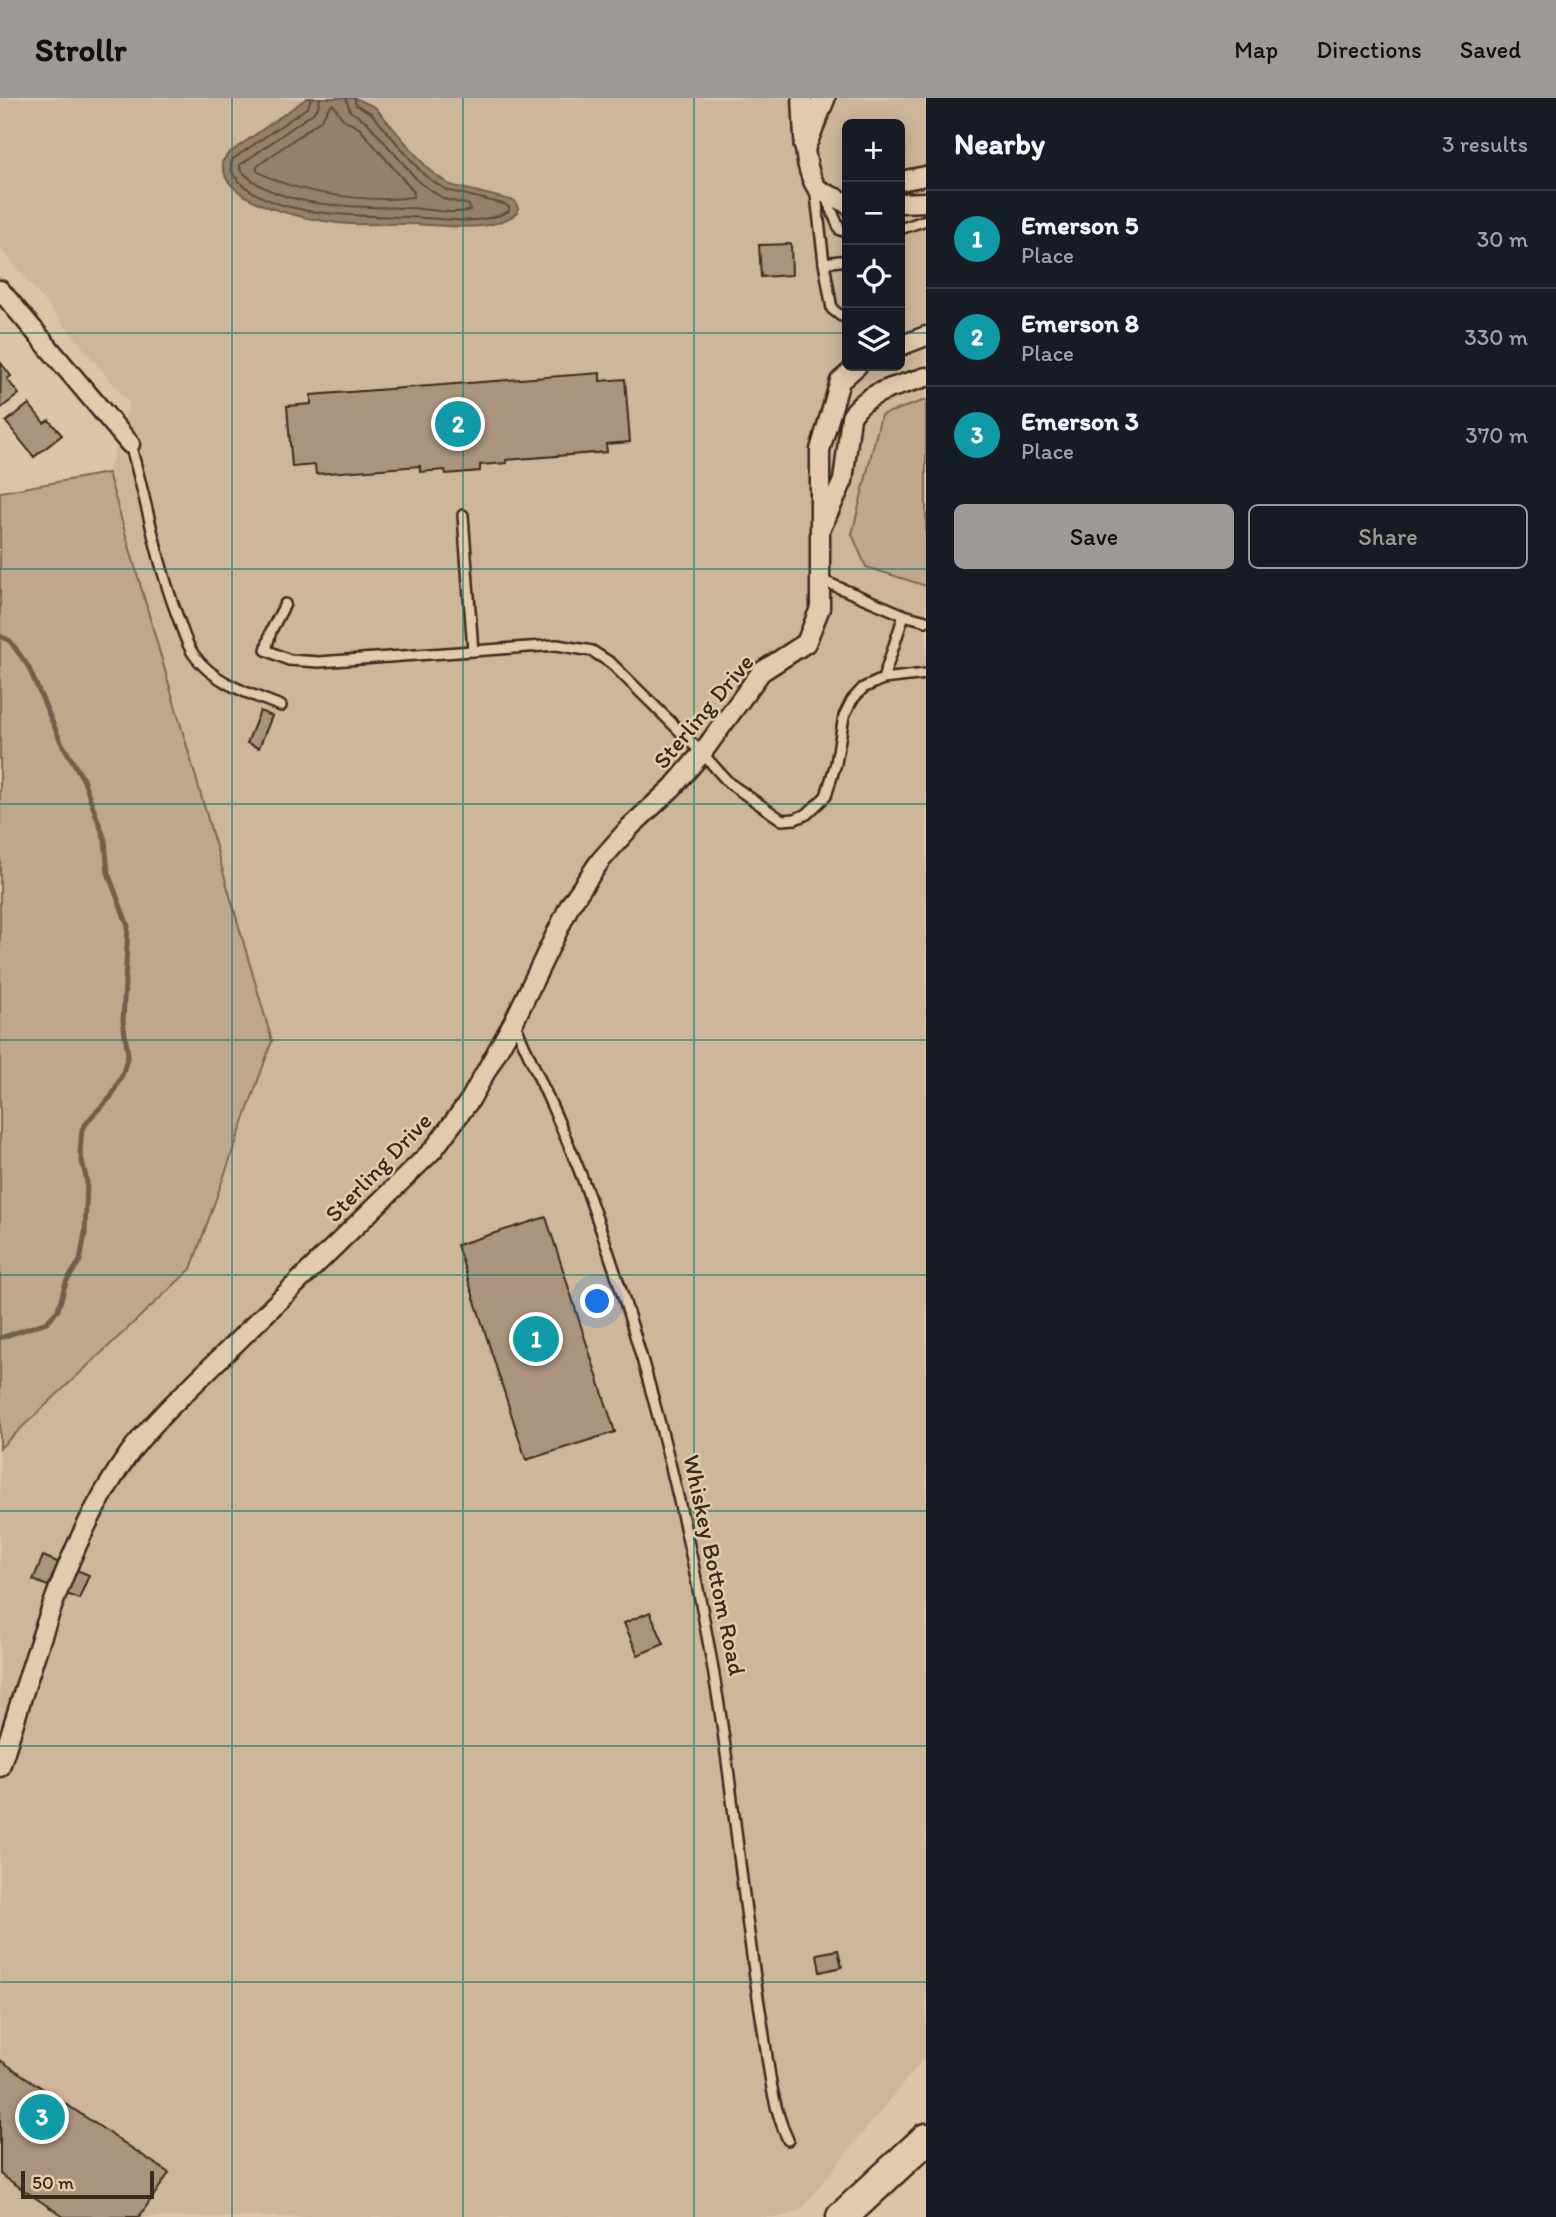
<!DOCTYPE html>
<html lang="en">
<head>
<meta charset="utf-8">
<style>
  :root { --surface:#171b24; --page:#242831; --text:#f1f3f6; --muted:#9ea1a6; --line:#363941; --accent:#9f9995 }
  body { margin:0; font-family:Itim,sans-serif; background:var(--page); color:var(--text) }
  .controls { position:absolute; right:21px; top:21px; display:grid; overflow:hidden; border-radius:10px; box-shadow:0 4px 18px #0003 }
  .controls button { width:63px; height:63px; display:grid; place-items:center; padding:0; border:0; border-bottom:2px solid var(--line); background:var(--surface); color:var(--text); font:35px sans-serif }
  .scale { position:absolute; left:21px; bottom:18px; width:133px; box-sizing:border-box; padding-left:7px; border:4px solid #3b2a1e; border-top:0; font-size:19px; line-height:24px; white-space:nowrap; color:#3b2a1e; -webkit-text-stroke:5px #e4caac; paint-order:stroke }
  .you { position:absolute; left:598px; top:1204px; width:24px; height:24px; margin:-18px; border:5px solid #fff; border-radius:50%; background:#1a73e8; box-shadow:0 0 0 10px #1a73e833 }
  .badge { display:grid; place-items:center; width:46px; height:46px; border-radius:50%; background:var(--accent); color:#fff; font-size:23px; font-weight:700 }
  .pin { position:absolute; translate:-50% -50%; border:4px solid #fff; box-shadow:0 2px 7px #0006 }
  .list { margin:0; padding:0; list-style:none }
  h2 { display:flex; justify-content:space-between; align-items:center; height:91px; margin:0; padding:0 28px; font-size:30px }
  h2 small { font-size:23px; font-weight:400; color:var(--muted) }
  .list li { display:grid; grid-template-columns:46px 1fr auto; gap:21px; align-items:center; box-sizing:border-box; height:98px; padding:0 28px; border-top:2px solid var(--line) }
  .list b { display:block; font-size:26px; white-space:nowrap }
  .list p { margin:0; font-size:23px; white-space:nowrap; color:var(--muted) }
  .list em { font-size:23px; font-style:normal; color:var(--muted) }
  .actions { display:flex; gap:14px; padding:21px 28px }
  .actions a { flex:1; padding:16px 0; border:2px solid var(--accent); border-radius:10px; text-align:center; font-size:24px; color:var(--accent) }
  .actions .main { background:var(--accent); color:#111 }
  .icon { flex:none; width:38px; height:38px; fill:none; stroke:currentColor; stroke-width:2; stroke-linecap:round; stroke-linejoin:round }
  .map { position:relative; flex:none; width:926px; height:2119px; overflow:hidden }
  header { display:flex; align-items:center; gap:42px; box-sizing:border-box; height:98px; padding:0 35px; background:var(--accent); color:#111 }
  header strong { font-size:33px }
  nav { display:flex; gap:38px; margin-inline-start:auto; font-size:24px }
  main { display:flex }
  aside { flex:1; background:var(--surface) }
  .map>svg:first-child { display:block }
  .built { fill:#ceb69a; fill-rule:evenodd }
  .green { fill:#bfa78d; stroke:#7d6856; stroke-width:2 }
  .water { fill:#96806a; stroke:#725e4c; stroke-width:2 }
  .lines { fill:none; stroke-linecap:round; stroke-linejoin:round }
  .shore { stroke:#5f4c3c; stroke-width:2 }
  .stream { stroke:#725e4c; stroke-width:5 }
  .building { fill:#aa947d; stroke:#3b2a1e; stroke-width:2 }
  .service-casing { stroke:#3b2a1e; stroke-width:14 }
  .minor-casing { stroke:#3b2a1e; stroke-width:23 }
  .tertiary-casing { stroke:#3b2a1e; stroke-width:26 }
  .motorway-casing { stroke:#3b2a1e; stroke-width:35 }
  .service { stroke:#e4caac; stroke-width:9 }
  .minor { stroke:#e4caac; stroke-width:18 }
  .tertiary { stroke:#e4caac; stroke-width:21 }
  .motorway { stroke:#e4caac; stroke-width:30 }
  .grid { fill:none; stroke:#0f766e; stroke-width:2; stroke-opacity:0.55 }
  .labels { text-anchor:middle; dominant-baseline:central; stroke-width:5; stroke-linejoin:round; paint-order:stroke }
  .street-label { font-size:24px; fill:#3b2a1e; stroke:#e4caac }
</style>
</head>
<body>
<header>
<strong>Strollr</strong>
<nav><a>Map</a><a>Directions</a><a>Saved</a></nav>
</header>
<main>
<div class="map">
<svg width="926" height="2119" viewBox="0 0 926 2119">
  <rect width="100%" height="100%" fill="#ddc4a6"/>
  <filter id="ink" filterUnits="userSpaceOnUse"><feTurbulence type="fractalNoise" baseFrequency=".0143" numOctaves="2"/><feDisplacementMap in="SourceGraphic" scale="14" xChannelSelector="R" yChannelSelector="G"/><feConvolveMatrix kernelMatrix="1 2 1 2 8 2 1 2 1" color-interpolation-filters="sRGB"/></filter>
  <g filter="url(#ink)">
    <!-- built -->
    <path class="built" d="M 0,0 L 926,0 L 926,302 L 881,317 L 866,469 L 926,488 L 926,1958 L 801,2111 L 782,2119 L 0,2119 L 0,1350 L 191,1171 L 272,943 L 108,375 L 129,305 L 0,150 ZM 847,26 L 900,26 L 900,268 L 847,268 Z"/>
    <!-- green -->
    <g class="green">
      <polygon points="926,302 926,488 866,469 852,436 881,317"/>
      <polygon points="108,375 272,943 191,1171 0,1350 0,394"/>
    </g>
    <!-- water -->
    <path class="water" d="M 307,0 L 355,0 L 375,9 L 429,72 L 450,87 L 515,103 L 518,110 L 517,115 C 489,137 441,126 407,126 C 384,125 360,128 338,125 C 305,121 244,109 226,80 C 224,75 223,69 222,64 L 228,56 Z"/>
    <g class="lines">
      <!-- shore -->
      <g class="shore">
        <path d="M 311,0 L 308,9 L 233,61 C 229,68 231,74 236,80 C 272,121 359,117 409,119 C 441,120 479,129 509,113 L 509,109 L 504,106 L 446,92 L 424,77 L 371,15 L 356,7 L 354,0"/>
        <path d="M 320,0 L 318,9 L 313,15 L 240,67 L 240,71 C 276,113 360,108 410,110 C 429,111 453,117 470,112 L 469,107 L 444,101 L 420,85 L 366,23 L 350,13 L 346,0"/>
        <path d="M 333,6 L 342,20 L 360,31 L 414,94 L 413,99 C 369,105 295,96 257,73 L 257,68 L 320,23 L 330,8 Z"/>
      </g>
      <!-- stream -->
      <polyline class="stream" points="0,538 10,543 28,568 61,644 83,681 105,742 108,775 128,828 123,923 128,956 123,975 111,999 93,1017 82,1031 80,1054 87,1084 85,1135 80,1163 66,1184 58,1212 47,1224 0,1240"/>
    </g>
    <!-- building -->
    <g class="building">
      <polygon points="791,146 792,177 761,179 759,147"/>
      <polygon points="1,265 11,278 7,281 19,296 0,311"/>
      <polygon points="600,275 600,283 625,281 630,344 606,346 607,354 506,362 507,365 480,367 480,373 446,376 445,372 420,374 420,368 316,376 315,367 292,369 287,308 311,306 311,297"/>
      <polygon points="29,306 44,325 49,322 62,337 34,359 6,324"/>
      <polygon points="260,613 272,618 259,650 247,645"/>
      <polygon points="546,1119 615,1334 526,1362 457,1147"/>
      <polygon points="43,1458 89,1477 79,1501 33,1482"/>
      <polygon points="650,1514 664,1546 638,1557 624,1525"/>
      <polygon points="838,1852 842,1869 820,1874 817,1856"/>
      <polygon points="0,1962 169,2075 139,2119 64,2119 0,2076"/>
    </g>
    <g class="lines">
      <defs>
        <g id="service">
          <polyline points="815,89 824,165"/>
          <polyline points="825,97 840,132 847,134"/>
          <polyline points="903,130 926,122"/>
          <polyline points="847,162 824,165 832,211 841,218 847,218"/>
          <path d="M 130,346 C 147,403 156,462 177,517 C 182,530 186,546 194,557 C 214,585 250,596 281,608"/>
          <polyline points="463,417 473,553"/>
          <polyline points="821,482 904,517 926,523"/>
          <polyline points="285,506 271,533 266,552 289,562 319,564 557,547 592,553 611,565 702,655 729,685 782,722 795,721 807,716 826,698 836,665 844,618 852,602 863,590 883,581 926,576"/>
          <polyline points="883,581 904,517"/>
          <path d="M 514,924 C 538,979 565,1033 586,1090 C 647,1256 691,1432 719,1607 C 735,1710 744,1815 761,1918 C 768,1959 770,2004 788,2042"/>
        </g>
        <g id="minor">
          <path d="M 802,0 C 804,25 802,65 815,87 C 822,98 838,98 847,106"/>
          <polyline points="900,83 926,78"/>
          <polyline points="900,105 926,104"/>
          <polyline points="0,192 130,346"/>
          <polyline points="900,248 926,238"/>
          <path d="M 822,428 L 843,383 L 851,319 C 866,293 899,288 926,279"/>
          <path d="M 0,1669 C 35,1561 63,1446 131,1353 C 142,1338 155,1325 167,1312 L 433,1052 L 470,1002 L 514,923 L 570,807 L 600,763 L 630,729 L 673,689 L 702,655 L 761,574 L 806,545 L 820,510 L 820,352 L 840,283 L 857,268"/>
        </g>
        <polyline id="tertiary" points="805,47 824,0"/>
        <polyline id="motorway" points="842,2119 926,2041"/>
      </defs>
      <!-- service casing -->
      <use href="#service" class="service-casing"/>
      <!-- minor casing -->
      <use href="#minor" class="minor-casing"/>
      <!-- tertiary casing -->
      <use href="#tertiary" class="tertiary-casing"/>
      <!-- motorway casing -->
      <use href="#motorway" class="motorway-casing"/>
      <!-- service -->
      <use href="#service" class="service"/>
      <!-- minor -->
      <use href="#minor" class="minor"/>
      <!-- tertiary -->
      <use href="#tertiary" class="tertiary"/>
      <!-- motorway -->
      <use href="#motorway" class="motorway"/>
    </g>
  </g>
  <!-- grid -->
  <path class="grid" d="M 232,0 L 232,2119M 463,0 L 463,2119M 694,0 L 694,2119M 0,235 L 847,235M 900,235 L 926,235M 0,471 L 926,471M 0,706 L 926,706M 0,942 L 926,942M 0,1177 L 926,1177M 0,1413 L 926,1413M 0,1648 L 926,1648M 0,1884 L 926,1884"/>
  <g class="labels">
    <!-- street labels -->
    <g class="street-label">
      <text transform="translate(703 613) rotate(-50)">Sterling Drive</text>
      <text transform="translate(378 1069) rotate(-46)">Sterling Drive</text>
      <text transform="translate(715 1467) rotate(78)">Whiskey Bottom Road</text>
    </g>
  </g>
</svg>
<div class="controls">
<button>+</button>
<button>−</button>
<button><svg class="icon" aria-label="locate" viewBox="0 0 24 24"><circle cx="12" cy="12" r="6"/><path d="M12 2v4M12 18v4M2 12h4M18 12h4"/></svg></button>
<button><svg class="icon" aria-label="layers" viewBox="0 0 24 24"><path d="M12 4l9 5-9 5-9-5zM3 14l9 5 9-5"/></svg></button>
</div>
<div class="scale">50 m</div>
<div class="you"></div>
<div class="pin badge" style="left:536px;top:1241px;background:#0f9aa8">1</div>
<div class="pin badge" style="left:458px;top:326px;background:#0f9aa8">2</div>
<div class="pin badge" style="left:42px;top:2019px;background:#0f9aa8">3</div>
</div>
<aside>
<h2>Nearby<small>3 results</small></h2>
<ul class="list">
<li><span class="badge" style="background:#0f9aa8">1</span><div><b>Emerson 5</b><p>Place</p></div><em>30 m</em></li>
<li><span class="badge" style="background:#0f9aa8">2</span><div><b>Emerson 8</b><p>Place</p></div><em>330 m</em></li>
<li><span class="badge" style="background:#0f9aa8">3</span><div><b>Emerson 3</b><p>Place</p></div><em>370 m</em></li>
</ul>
<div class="actions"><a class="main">Save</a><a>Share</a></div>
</aside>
</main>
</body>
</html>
